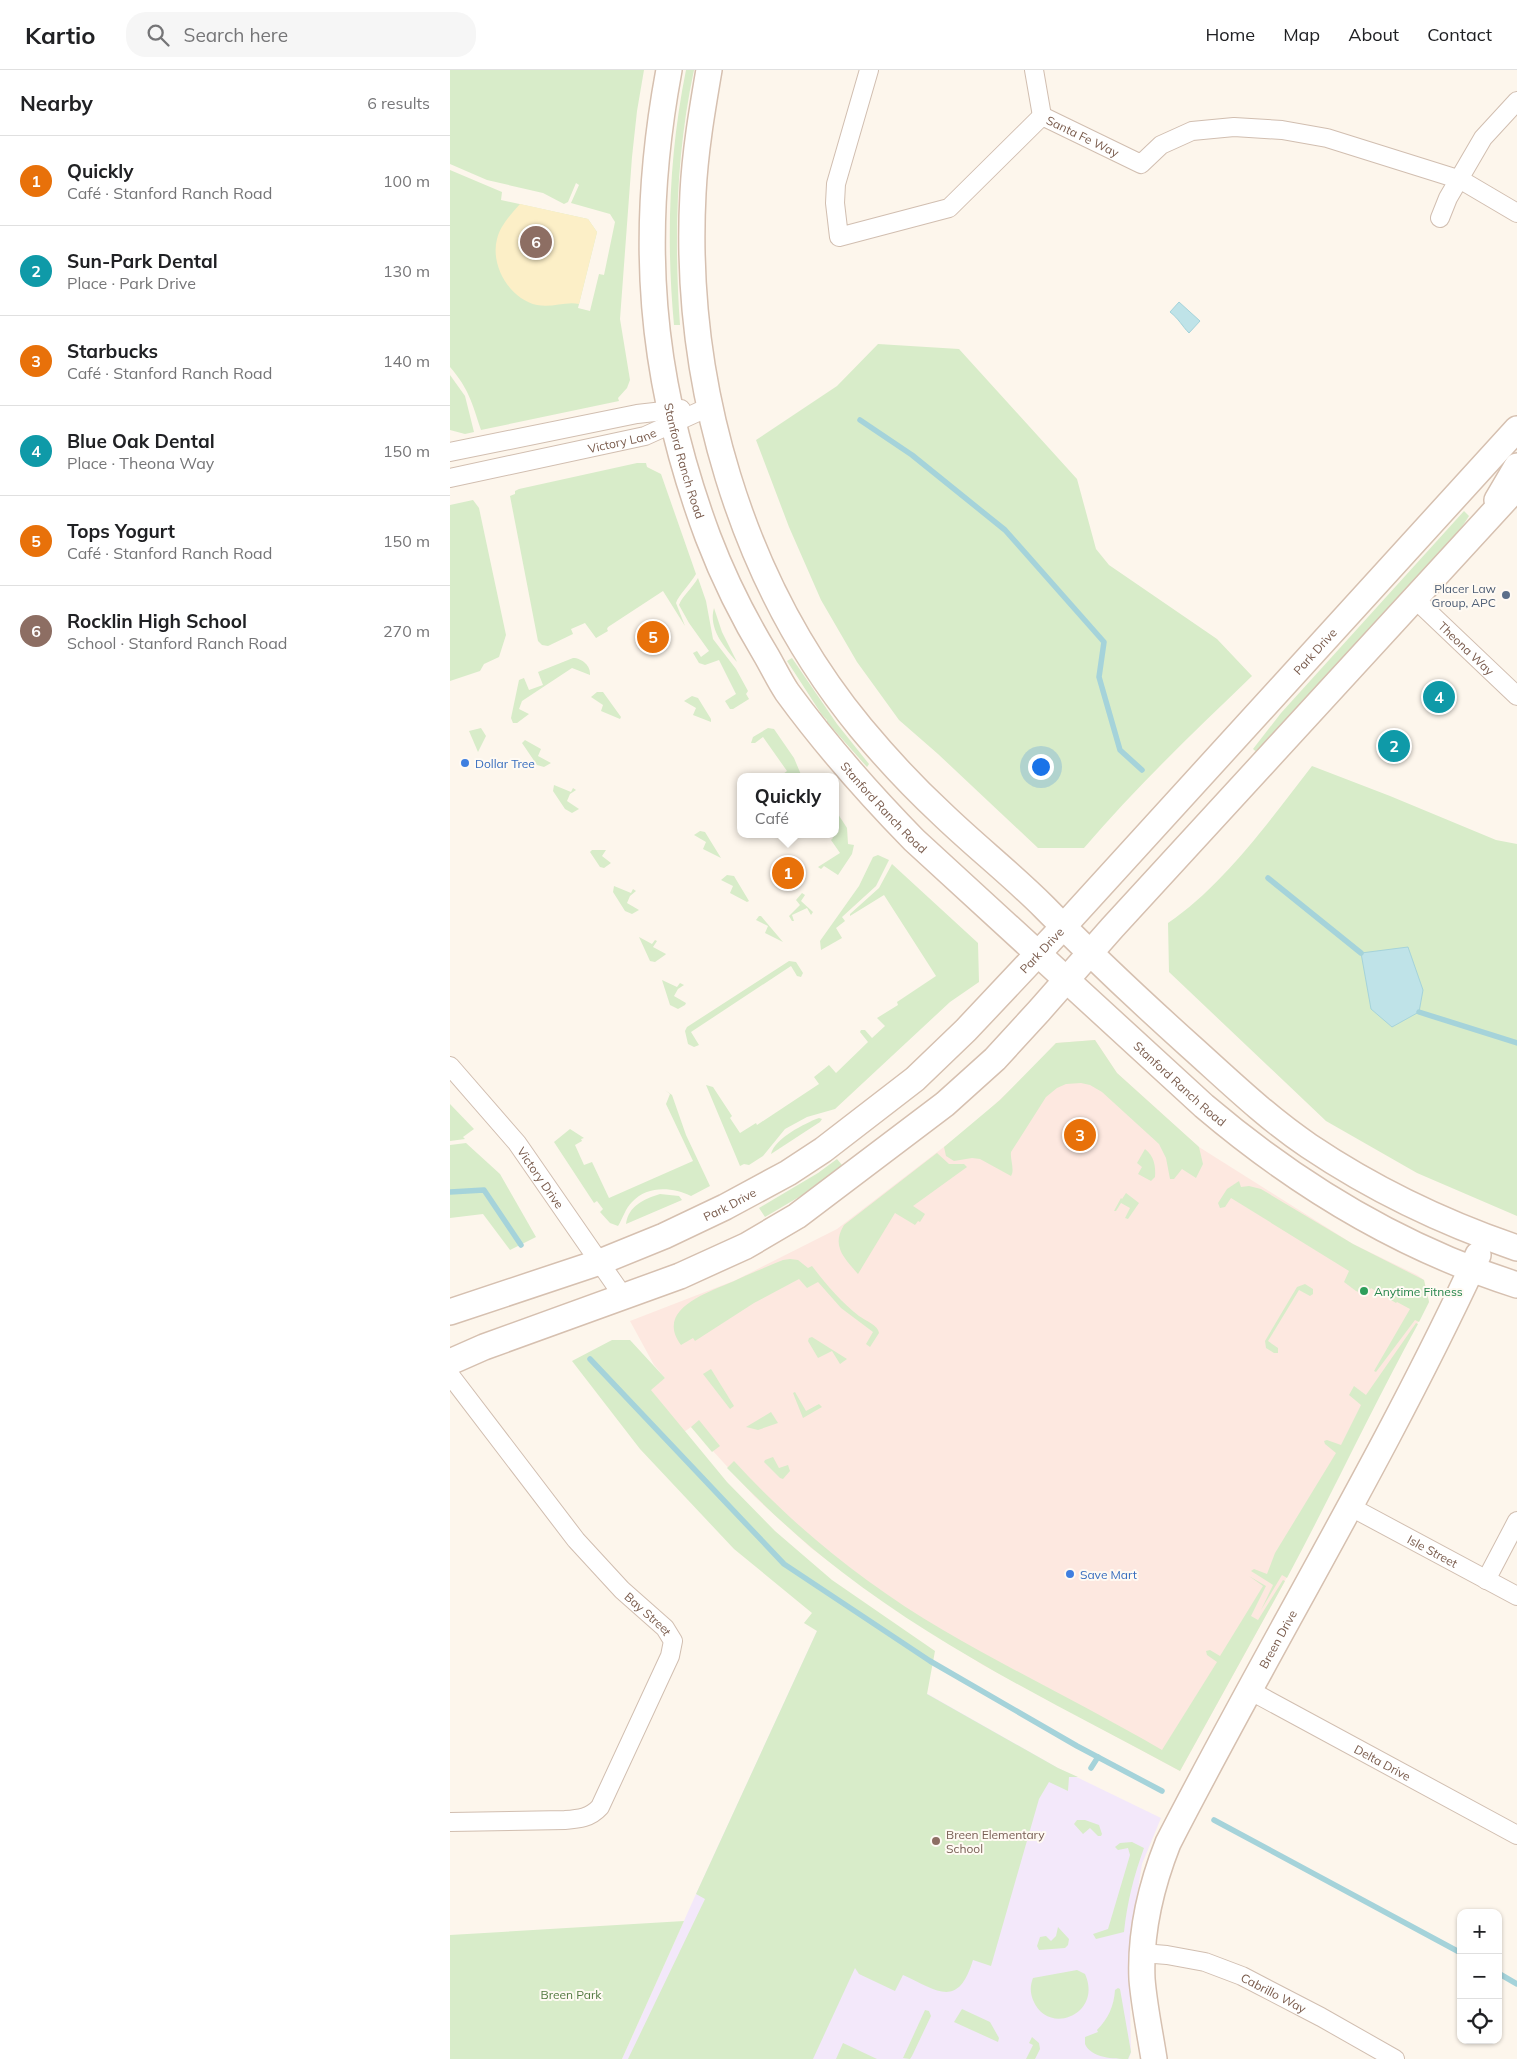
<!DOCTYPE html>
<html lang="en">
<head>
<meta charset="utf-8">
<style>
  :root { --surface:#fff; --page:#f6f6f6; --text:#202124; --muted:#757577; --line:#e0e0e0; --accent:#111827 }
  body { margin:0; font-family:Mulish,sans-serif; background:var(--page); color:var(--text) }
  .controls { position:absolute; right:15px; bottom:15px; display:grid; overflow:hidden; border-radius:10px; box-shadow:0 1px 4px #0004 }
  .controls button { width:45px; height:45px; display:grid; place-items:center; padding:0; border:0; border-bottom:1px solid var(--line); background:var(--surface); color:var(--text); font:25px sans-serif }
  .you { position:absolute; left:590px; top:696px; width:18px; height:18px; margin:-12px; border:4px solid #fff; border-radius:50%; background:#1a73e8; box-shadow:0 0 0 8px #1a73e833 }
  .badge { display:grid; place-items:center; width:32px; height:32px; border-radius:50%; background:var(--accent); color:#fff; font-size:16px; font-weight:700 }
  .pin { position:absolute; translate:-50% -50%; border:2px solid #fff; box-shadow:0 1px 5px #0006 }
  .popup { position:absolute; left:287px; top:703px; width:102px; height:65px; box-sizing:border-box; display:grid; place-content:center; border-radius:10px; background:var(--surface); filter:drop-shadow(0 1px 4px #0005); font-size:16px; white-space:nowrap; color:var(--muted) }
  .popup b { font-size:19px; color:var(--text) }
  .popup::after { content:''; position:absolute; left:50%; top:100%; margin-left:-10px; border:10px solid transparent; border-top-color:var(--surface) }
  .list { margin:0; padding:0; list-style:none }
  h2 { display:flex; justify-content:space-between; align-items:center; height:65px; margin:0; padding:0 20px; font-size:21px }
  h2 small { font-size:16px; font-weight:400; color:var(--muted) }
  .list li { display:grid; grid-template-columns:32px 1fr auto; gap:15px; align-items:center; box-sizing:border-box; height:90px; padding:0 20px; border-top:1px solid var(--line) }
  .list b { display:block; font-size:19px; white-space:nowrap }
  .list p { margin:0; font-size:16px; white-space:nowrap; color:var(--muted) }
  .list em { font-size:16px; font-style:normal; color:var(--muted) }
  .icon { flex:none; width:28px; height:28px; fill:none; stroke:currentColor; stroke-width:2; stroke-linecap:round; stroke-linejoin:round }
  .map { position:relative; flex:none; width:1067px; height:1989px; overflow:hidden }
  header { display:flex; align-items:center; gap:30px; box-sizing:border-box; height:70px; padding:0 25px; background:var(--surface); border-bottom:1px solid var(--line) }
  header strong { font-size:24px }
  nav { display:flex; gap:28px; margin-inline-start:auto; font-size:18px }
  .search { width:350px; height:45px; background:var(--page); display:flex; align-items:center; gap:12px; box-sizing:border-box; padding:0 18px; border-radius:20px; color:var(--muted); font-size:19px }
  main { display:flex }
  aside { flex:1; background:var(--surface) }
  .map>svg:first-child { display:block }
  .commercial { fill:#fde8e0 }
  .education { fill:#f3e8fa }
  .green { fill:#d8ecc9 }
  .sand { fill:#fcefc7 }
  .water { fill:#bfe3e8; stroke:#a5d3da }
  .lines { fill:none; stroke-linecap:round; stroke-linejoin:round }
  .stream { stroke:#a5d3da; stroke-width:5.5 }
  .street-casing { stroke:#d1beb0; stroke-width:20 }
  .secondary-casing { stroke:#d6c0b0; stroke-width:28 }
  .street { stroke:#fff; stroke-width:18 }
  .secondary { stroke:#fff; stroke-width:25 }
  .service-dot { fill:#5c6f8a; stroke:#fffaf3; stroke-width:2 }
  .shop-dot { fill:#3f7fe0; stroke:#fffaf3; stroke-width:2 }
  .leisure-dot { fill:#2e9e5b; stroke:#fffaf3; stroke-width:2 }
  .education-dot { fill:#8d6e63; stroke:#fffaf3; stroke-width:2 }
  .labels { text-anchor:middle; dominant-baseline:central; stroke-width:4; stroke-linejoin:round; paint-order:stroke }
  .street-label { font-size:12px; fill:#7a5c4d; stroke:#fffaf3 }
  .service-label { font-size:12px; fill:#4e5e75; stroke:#fffaf3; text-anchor:end }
  .shop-label { font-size:12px; fill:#366cbe; stroke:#fffaf3; text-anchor:start }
  .leisure-label { font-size:12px; fill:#27864d; stroke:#fffaf3; text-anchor:start }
  .education-label { font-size:12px; fill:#785e54; stroke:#fffaf3; text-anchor:start }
  .park-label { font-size:12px; fill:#537a41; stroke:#fffaf3 }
</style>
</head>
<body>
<header>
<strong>Kartio</strong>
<div class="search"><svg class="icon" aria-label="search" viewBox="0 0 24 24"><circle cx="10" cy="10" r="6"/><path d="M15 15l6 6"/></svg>Search here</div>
<nav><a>Home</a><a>Map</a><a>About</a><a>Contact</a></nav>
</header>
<main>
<aside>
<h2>Nearby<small>6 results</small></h2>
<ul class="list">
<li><span class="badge" style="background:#e8710a">1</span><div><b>Quickly</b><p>Café · Stanford Ranch Road</p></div><em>100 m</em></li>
<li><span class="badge" style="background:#0f9aa8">2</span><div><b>Sun-Park Dental</b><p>Place · Park Drive</p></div><em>130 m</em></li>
<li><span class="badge" style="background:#e8710a">3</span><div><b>Starbucks</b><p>Café · Stanford Ranch Road</p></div><em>140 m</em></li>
<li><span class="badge" style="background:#0f9aa8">4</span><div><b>Blue Oak Dental</b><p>Place · Theona Way</p></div><em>150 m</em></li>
<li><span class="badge" style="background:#e8710a">5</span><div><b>Tops Yogurt</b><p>Café · Stanford Ranch Road</p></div><em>150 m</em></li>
<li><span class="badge" style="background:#8d6e63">6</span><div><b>Rocklin High School</b><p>School · Stanford Ranch Road</p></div><em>270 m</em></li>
</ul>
</aside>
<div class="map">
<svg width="1067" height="1989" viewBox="0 0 1067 1989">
  <rect width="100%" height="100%" fill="#fdf6ec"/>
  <!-- commercial -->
  <polygon class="commercial" points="645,970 667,1003 749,1077 903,1174 967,1205 974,1210 979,1232 923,1336 835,1511 730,1701 533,1595 434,1532 361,1478 305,1427 241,1357 234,1362 200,1319 215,1308 204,1295 180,1251 286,1210 387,1159 525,1053 578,1003 606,973"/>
  <!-- education -->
  <polygon class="education" points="367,1561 608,1698 711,1748 692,1794 679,1878 681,1982 679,1989 172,1989 246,1824"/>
  <!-- green -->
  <g class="green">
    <path d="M 0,0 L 194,0 L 187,41 L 182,87 L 170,249 L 180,310 L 177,318 L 168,328 L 169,331 L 31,360 C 22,333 19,319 0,297 L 0,100 L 52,122 L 51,130 L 138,149 L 147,162 L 128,238 L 140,241 L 149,204 L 154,205 L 165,152 L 160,144 L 121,133 L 129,115 L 126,113 L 118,132 L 114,134 L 93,123 L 37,110 L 0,94 Z"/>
    <path d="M 236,0 L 244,0 C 226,84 224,169 230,255 L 224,255 C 216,170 219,84 236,0 Z"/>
    <path d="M 428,274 L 509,279 L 627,409 L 646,479 L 659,495 L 767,569 L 802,606 C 744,662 686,717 634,778 L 588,778 L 488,684 L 449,650 L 407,592 L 371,530 L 339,457 L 306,370 L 387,316 Z"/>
    <polygon points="0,305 15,326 24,362 15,364 0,360"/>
    <path d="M 187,393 L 196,393 L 197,397 L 211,404 L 246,504 C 241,513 228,526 226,533 L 235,556 L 213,521 L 158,557 L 157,559 L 158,561 L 146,568 L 135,553 L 121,559 L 123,564 L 98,576 L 92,575 L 88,571 L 60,426 L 65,424 L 65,421 L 69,419 Z"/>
    <polygon points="23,430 29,438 56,565 49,587 34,594 30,601 0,611 0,435"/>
    <polygon points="1014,441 1019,446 1008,463 809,684 803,679 831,643"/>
    <path d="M 248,508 L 256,531 L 263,569 L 286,599 L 298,621 L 296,624 L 299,629 L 283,639 L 280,639 L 275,631 L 286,624 L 269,590 L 255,595 L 249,593 L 243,583 L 247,581 L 251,587 L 259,581 L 239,553 L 229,535 C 231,528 243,517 248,508 Z"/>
    <path d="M 264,538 L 272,562 L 287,592 C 274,577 258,558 264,538 Z"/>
    <path d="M 123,588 C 132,588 141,596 140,605 L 122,598 L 72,631 L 69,639 L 79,644 L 67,653 L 63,653 L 61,648 L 69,610 L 74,608 L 79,620 L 93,615 L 88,602 Z"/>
    <polygon points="342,588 387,654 419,694 417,697 377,652 377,650 372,645 337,591"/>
    <polygon points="147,622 153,622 171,647 170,649 151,641 153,635 141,627"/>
    <polygon points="242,626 248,628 261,649 261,652 243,645 246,638 234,631"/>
    <polygon points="31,658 36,666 28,682 19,661"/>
    <polygon points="318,658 324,659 344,688 352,707 329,707 337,701 313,667 305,673 301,673 303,667"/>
    <polygon points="75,670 91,679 88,686 101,693 94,697 87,695 72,673"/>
    <path d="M 862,696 L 940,726 L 1046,770 L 1067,774 L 1067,1146 L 967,1103 L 876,1051 L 719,902 L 718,853 C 774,815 820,750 862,696 Z"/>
    <polygon points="104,715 121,722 123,718 126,720 120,724 117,731 129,739 122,743 115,739 103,721"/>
    <polygon points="386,741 397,758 398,774 404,775 402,784 388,805 374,796 371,799 368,797 390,783 381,770 383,768 381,764 386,764"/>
    <polygon points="250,761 255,762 271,788 253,779 256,772 244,765"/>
    <polygon points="142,780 156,780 152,786 161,793 154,798 150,797 140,782"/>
    <polygon points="428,785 439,790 426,816 392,847 395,851 386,858 392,868 371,880 370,871 409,816 423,787"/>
    <polygon points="442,794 528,873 529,912 500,932 385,1039 357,1047 335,1059 313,1086 299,1095 294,1094 290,1096 256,1015 263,1017 282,1046 280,1048 290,1063 306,1053 307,1055 369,1014 364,1007 379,995 386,1003 418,972 410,962 411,960 415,960 422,968 435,956 427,948 448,935 447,932 486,906 434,825 400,846 400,844 429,818"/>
    <polygon points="277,805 284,806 299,831 297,832 280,823 283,816 271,810"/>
    <polygon points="164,816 181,823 183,819 186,821 180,826 177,833 189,840 182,844 175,841 163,822"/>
    <polygon points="352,823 355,825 351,831 363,842 361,845 357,838 342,845 344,851 342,851 339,846 350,835 346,830"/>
    <polygon points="309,846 311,846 333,872 315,863 318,856 306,850"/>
    <polygon points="189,867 202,874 205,870 207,871 203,877 216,884 215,885 205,892 200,891"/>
    <polygon points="339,891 346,892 353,903 351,907 347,906 341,896 241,962 249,975 244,977 238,974 235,961 237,957"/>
    <polygon points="212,910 227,917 230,913 234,915 228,919 224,926 236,933 235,935 228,939 220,935"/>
    <path d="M 645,970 L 667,1003 L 749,1077 L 753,1094 L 746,1108 L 732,1099 L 724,1109 L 720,1109 L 716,1088 L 709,1074 L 652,1022 L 640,1015 L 631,1013 L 616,1014 L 607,1018 L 596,1027 L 561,1082 C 560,1090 565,1100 561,1106 L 530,1089 L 522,1088 L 504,1091 L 496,1086 L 494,1077 L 550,1030 L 606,973 Z"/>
    <path d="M 215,1020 L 222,1025 L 236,1065 L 260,1116 L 241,1126 C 223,1117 197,1115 182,1132 C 175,1139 173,1148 168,1156 L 160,1153 L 150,1142 L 153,1139 L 147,1131 L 144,1133 L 104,1072 L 120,1059 L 134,1068 L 131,1069 L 132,1071 L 125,1075 L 134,1095 L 142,1092 L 159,1128 L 243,1091 L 216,1034 L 220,1024 Z"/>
    <polygon points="0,1034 24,1059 13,1067 15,1069 0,1071"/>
    <path d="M 369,1048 L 372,1049 L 370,1052 L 321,1084 C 324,1069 355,1053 369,1048 Z"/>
    <polygon points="16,1073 50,1104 86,1167 60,1180 33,1144 0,1148 0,1075"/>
    <path d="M 695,1079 C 704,1086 706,1096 705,1107 L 701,1111 L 688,1104 L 692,1097 L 687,1093 Z"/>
    <path d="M 487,1083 L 499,1094 L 514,1094 L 517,1097 L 463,1136 L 475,1144 L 470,1152 L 468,1151 L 465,1155 L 445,1143 L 408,1204 C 394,1188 381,1176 394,1155 Z"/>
    <polygon points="387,1089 392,1095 371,1114 315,1147 309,1138 368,1103"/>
    <polygon points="789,1111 791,1117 799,1116 811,1119 903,1174 974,1210 979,1232 969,1252 965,1250 926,1302 924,1301 960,1239 947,1232 946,1233 921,1218 916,1225 906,1221 894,1212 899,1201 781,1128 775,1137 770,1138 768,1133 777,1119"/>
    <polygon points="676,1123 689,1133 678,1149 675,1148 680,1138 671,1133 666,1141 664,1141 671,1128 672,1129"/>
    <path d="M 210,1124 L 229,1126 L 232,1130 L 176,1154 C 178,1136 194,1129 210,1124 Z"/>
    <path d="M 340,1189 L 348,1190 L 358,1198 L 362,1196 C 376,1214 390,1231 409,1246 C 416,1251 428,1255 429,1263 L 420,1277 L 416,1274 L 423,1262 L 391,1238 L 368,1212 L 357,1218 L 349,1209 L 304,1233 L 245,1271 L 243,1268 L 231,1275 C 204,1239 259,1222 282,1212 C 299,1204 316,1197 333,1190 Z"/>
    <polygon points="855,1214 863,1219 863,1224 860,1226 849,1220 818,1271 828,1278 828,1283 824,1283 816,1278 815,1271 847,1217"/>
    <path d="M 966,1253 L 968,1254 C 922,1338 882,1424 837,1508 L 832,1505 L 811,1540 L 823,1515 L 801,1501 L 804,1499 L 817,1504 L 825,1483 L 886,1383 L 875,1374 L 874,1371 L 877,1370 L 891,1375 L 911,1335 L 899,1325 L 904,1316 L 916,1325 Z"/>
    <polygon points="362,1267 397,1289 390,1294 382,1281 368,1288 358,1271 359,1268"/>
    <path d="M 162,1270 L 180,1270 L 215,1308 L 201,1320 L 277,1412 L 325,1461 L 382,1510 L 485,1581 L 477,1624 L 608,1698 L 628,1707 L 619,1707 L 618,1721 L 599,1712 L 589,1729 L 541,1896 L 523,1890 C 508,1939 488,1921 453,1905 L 445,1921 L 409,1904 L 405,1898 L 363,1989 L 178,1989 L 255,1829 L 246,1824 L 367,1561 L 354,1553 L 362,1543 L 284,1479 L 190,1379 L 122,1291 Z"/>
    <polygon points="261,1299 284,1336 280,1339 253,1304"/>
    <polygon points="345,1322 356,1341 369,1334 372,1337 353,1348 343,1323"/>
    <polygon points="321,1342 328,1353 308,1360 296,1357"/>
    <polygon points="249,1350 270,1376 262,1382 241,1357"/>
    <polygon points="323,1387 329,1398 338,1395 340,1401 333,1409 330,1408 314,1392 315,1390"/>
    <path d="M 284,1391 C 344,1457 416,1515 493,1560 C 565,1602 640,1638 712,1680 L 767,1592 L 757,1585 L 756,1581 L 760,1580 L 770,1586 L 813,1516 L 799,1506 L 816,1516 L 801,1546 L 808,1550 L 833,1510 L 835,1511 L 730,1701 C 615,1639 496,1582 392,1502 C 351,1471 313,1435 277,1398 Z"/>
    <polygon points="627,1750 635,1750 649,1755 652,1764 651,1766 648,1766 640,1758 633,1764 624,1754"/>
    <path d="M 682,1772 L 694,1778 C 684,1805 677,1833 674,1862 L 646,1869 L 643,1864 L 658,1859 L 680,1785 L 678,1778 L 668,1780 L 665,1777 L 670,1773 Z"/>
    <polygon points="234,1851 172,1989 0,1989 0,1865"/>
    <polygon points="608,1857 619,1869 618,1875 615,1878 589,1880 587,1876 590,1867 596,1866 601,1871 606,1866"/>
    <path d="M 627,1900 L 635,1904 C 653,1944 598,1967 583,1930 C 580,1923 580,1915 583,1908 Z"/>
    <path d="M 668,1918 L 670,1919 L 681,1982 L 678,1989 C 664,1989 641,1988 635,1974 L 635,1967 L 648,1962 L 647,1960 C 658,1949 664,1936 665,1920 Z"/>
    <polygon points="512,1939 540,1952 549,1968 548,1972 504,1952"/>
    <polygon points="475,1940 479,1941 481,1946 462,1986 460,1989 453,1988"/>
    <polygon points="582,1967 589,1973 590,1979 585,1989 576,1989 583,1975 579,1973"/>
    <polygon points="393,1973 427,1989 386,1989"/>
  </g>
  <!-- sand -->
  <path class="sand" d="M 70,134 L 138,149 L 147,162 L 129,234 C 116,231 102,238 87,235 C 60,229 40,196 47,169 C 50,156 61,144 70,134 Z"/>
  <!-- water -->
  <g class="water">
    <path d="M 729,232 L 750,251 L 739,263 C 732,256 729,249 720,242 Z"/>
    <polygon points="958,877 973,920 969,942 942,957 921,939 911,883"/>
  </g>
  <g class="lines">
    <!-- stream -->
    <g class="stream">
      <polyline points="410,350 462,385 555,460 654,572 649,607 670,680 692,700"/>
      <polyline points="818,808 911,883"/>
      <polyline points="969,942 1067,973"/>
      <polyline points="0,1122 34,1120 71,1175"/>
      <polyline points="140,1289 334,1494 480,1591 627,1676 712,1721"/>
      <polyline points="641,1698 648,1687"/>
      <polyline points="764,1750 1011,1883"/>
      <polyline points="1048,1903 1067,1914"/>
    </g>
    <defs>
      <g id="street">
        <path id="s1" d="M 419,0 L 386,114 L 385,133 L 389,167 L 499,138 L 592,46 L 691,94 L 711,75 L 742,61 L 784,57 L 832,60 L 877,68 L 1011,110 L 1067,143"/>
        <polyline points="584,0 592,46"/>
        <polyline points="990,148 998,128 1033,68 1067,31"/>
        <polyline points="0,382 187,344 231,339"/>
        <path id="s2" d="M 0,408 L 195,366 L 259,337"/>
        <path id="s3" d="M 965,529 L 1067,626"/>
        <path id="s4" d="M 0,996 L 67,1073 L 173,1226"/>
        <path id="s5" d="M 0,1305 L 126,1470 L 172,1520 L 215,1558 L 223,1571 L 220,1586 L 150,1737 C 140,1748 129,1749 115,1750 L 0,1752"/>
        <path id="s6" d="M 899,1436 L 1067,1526"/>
        <polyline points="1036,1510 1067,1451"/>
        <path id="s7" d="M 799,1620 L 1067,1765"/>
        <path id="s8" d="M 692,1883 L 717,1885 L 755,1892 L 792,1906 L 871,1947 L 945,1989"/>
      </g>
      <g id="secondary">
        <path id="s9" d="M 219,0 C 188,166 199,309 258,467 C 274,509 293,547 316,585 C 323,597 329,610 337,622 C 375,674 419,724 464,770 L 754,1036 C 847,1115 951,1178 1067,1215"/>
        <path d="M 259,0 C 252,41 245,82 243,123 C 233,312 290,511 411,658 C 436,688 463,717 491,743 C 524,775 561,804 594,837 C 641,885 690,931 740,976 C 778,1010 816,1047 859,1076 C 923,1119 994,1153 1067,1178"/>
        <polyline points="1047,430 1067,396"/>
        <path id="s10" d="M 0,1242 L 150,1192 L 214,1166 L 275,1137 L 338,1103 L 373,1080 L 465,1009 L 516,960 L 613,857 L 1067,359"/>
        <polyline points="0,1292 34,1277 230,1206 296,1176 347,1146 495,1034 545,989 589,941 662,858 1067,417"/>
        <path id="s11" d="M 704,1989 C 700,1963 694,1935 692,1909 C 690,1862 701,1816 718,1773 C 819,1576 935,1386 1028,1185"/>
      </g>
    </defs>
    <!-- street casing -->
    <use href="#street" class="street-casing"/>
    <!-- secondary casing -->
    <use href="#secondary" class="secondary-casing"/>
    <!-- street -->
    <use href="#street" class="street"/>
    <!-- secondary -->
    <use href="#secondary" class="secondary"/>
  </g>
  <!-- markers -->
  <circle class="service-dot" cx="1056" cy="525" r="5"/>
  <g class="shop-dot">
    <circle cx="15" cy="693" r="5"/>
    <circle cx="620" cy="1504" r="5"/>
  </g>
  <circle class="leisure-dot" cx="914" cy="1221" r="5"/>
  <circle class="education-dot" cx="486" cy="1771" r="5"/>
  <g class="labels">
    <!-- street labels -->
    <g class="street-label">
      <text stroke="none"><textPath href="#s1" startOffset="462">Santa Fe Way</textPath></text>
      <text stroke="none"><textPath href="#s2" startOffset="176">Victory Lane</textPath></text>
      <text stroke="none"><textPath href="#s9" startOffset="395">Stanford Ranch Road</textPath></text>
      <text stroke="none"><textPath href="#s3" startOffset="71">Theona Way</textPath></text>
      <text stroke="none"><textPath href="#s10" startOffset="1110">Park Drive</textPath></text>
      <text stroke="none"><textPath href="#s9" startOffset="800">Stanford Ranch Road</textPath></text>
      <text stroke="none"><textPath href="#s10" startOffset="705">Park Drive</textPath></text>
      <text stroke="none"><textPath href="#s9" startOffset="1205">Stanford Ranch Road</textPath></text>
      <text stroke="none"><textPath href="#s4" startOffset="144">Victory Drive</textPath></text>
      <text stroke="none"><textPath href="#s10" startOffset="300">Park Drive</textPath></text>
      <text stroke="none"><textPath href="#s6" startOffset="95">Isle Street</textPath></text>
      <text stroke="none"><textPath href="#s5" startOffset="311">Bay Street</textPath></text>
      <text stroke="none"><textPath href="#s11" startOffset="452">Breen Drive</textPath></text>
      <text stroke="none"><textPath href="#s7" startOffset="152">Delta Drive</textPath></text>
      <text stroke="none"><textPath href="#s8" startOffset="139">Cabrillo Way</textPath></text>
    </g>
    <!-- service labels -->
    <g class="service-label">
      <text x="1046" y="518">Placer Law<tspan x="1046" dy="14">Group, APC</tspan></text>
    </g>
    <!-- shop labels -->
    <g class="shop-label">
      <text x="25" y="693">Dollar Tree</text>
      <text x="630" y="1504">Save Mart</text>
    </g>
    <!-- leisure labels -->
    <g class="leisure-label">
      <text x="924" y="1221">Anytime Fitness</text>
    </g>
    <!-- education labels -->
    <g class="education-label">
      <text x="496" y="1764">Breen Elementary<tspan x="496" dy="14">School</tspan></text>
    </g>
    <!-- park labels -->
    <g class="park-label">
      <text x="121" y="1924">Breen Park</text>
    </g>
  </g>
</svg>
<div class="controls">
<button>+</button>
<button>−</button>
<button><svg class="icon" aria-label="locate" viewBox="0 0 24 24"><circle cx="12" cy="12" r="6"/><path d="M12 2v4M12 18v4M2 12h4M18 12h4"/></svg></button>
</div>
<div class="you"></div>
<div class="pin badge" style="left:338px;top:803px;background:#e8710a">1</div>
<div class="popup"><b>Quickly</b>Café</div>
<div class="pin badge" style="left:944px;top:676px;background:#0f9aa8">2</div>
<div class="pin badge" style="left:630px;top:1065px;background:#e8710a">3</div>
<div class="pin badge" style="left:989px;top:627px;background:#0f9aa8">4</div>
<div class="pin badge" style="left:203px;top:567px;background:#e8710a">5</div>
<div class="pin badge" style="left:86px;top:172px;background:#8d6e63">6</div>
</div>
</main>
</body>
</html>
